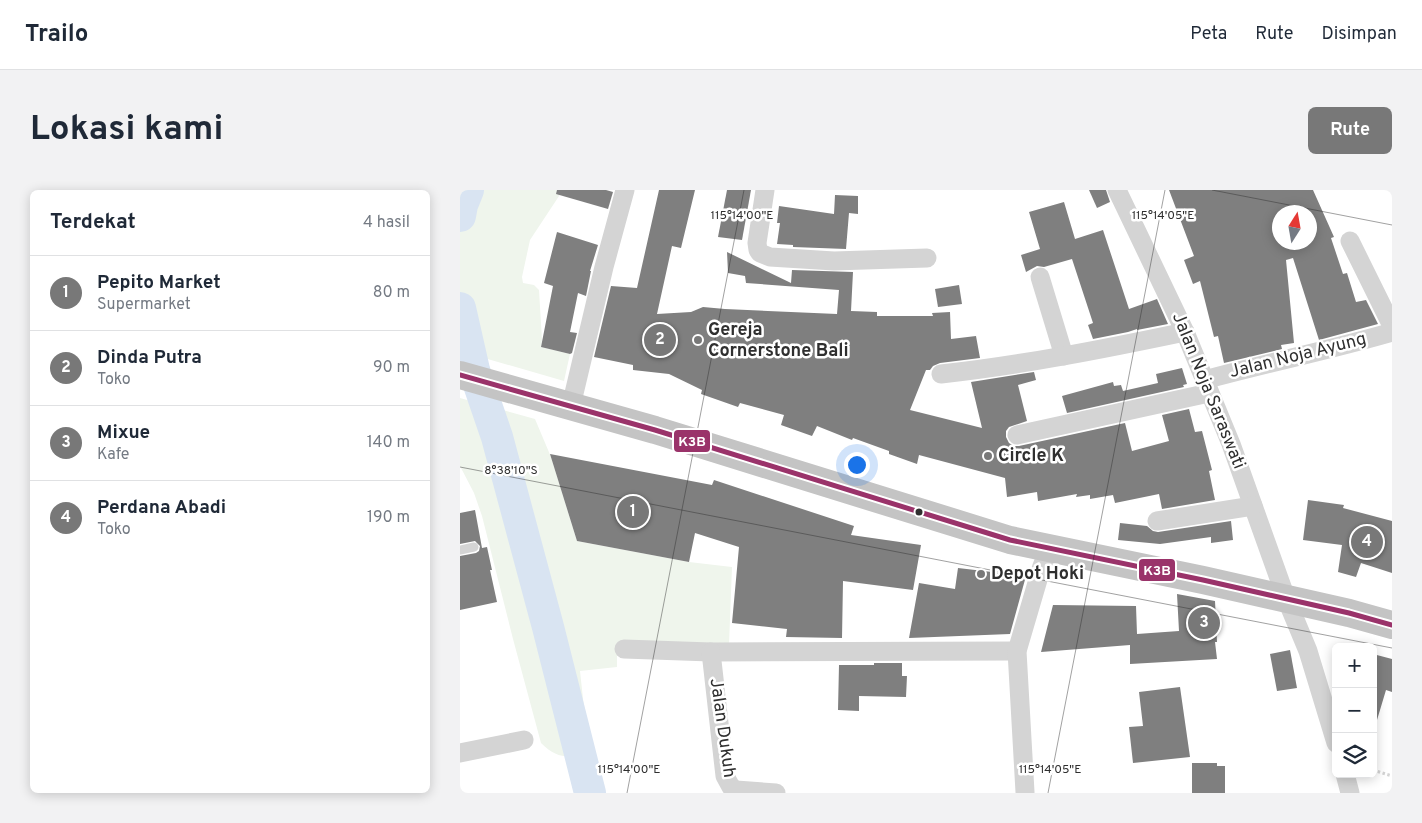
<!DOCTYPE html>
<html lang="id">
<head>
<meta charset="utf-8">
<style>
  :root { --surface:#fff; --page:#f2f2f3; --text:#1f2937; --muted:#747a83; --line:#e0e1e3; --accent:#787878 }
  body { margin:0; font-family:Overpass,sans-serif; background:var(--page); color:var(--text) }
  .controls { position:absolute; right:15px; bottom:15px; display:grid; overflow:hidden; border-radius:8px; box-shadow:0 2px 12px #0003 }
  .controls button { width:45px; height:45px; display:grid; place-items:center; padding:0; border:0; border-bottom:1px solid var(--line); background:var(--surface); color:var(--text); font:25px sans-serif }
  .compass { position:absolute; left:812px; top:15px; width:45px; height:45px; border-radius:50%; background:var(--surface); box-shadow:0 2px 12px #0003; rotate:11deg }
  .you { position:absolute; left:396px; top:274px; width:18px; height:18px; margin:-12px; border:4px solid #fff; border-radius:50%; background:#1a73e8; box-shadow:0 0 0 8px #1a73e833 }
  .badge { display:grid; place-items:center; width:32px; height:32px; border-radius:50%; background:var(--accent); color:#fff; font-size:16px; font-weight:700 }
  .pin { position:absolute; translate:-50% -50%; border:2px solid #fff; box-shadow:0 1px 5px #0006 }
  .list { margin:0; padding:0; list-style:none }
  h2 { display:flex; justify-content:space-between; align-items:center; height:65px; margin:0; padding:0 20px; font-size:21px }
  h2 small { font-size:16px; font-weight:400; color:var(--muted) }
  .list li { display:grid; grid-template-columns:32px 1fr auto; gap:15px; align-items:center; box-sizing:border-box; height:75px; padding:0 20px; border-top:1px solid var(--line) }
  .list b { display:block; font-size:19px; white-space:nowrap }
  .list p { margin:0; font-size:16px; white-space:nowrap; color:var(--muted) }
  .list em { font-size:16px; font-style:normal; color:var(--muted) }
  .icon { flex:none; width:28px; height:28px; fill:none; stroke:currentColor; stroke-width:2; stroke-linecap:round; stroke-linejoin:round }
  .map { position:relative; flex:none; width:932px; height:603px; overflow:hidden; border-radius:8px }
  header { display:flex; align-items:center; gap:30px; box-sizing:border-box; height:70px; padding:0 25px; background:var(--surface); border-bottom:1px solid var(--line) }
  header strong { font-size:24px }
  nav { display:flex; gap:28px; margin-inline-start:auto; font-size:18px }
  .intro { display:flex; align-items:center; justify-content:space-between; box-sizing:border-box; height:120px; padding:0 30px }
  h1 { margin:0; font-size:35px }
  .button { padding:12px 22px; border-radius:8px; background:var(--accent); color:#fff; font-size:18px; font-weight:700 }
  main { display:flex; gap:30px; padding:0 30px }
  aside { flex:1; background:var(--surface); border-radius:8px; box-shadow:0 2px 12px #0003 }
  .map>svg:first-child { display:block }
  .green { fill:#eff5ec }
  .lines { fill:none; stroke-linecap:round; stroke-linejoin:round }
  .river { stroke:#d9e4f2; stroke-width:32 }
  .building { fill:#7f7f7f; fill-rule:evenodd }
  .path { stroke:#d4d4d4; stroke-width:3; stroke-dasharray:2.5 2.5; stroke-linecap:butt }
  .service { stroke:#d4d4d4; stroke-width:9 }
  .minor { stroke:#d4d4d4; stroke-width:19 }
  .trunk { stroke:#c4c4c4; stroke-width:28 }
  .bus-1-casing { stroke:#fff; stroke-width:9 }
  .bus-1 { stroke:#9a336a; stroke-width:5 }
  .ticks { fill:none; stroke:#2f2f2f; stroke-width:1; stroke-opacity:0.45 }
  .poi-dot { fill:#787878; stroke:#fff; stroke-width:2 }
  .bus-dot { fill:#2f2f2f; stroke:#fff; stroke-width:2 }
  .labels { text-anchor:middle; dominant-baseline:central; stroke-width:5; stroke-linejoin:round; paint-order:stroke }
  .poi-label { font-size:18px; font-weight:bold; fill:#2f2f2f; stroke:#fff; text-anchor:start }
  .street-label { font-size:18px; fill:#2f2f2f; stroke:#fff }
  .ticks-label { font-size:12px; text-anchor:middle; fill:#2f2f2f; stroke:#fff; stroke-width:5; stroke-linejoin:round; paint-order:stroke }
  .line-badge { stroke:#fff; stroke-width:2 }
  .badge-label { font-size:14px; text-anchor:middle; font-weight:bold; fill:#fff }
</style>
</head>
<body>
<header>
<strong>Trailo</strong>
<nav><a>Peta</a><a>Rute</a><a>Disimpan</a></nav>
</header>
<div class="intro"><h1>Lokasi kami</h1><a class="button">Rute</a></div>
<main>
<aside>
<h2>Terdekat<small>4 hasil</small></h2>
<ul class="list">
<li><span class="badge">1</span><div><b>Pepito Market</b><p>Supermarket</p></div><em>80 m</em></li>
<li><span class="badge">2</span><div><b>Dinda Putra</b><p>Toko</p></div><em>90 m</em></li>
<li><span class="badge">3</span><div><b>Mixue</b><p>Kafe</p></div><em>140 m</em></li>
<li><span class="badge">4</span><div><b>Perdana Abadi</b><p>Toko</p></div><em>190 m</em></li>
</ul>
</aside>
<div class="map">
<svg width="932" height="603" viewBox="0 0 932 603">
  <rect width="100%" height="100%" fill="#fff"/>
  <!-- green -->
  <g class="green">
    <polygon points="0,0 103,0 70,50 62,87 63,93 74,95 79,100 82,150 81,157 110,164 104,191 0,161"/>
    <path d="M 0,208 L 75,229 L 91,267 L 117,351 L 229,372 L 272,377 L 269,455 L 157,452 L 157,477 L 120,481 L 129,564 C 108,568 97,569 81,553 L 53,449 L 22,326 L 14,303 L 0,276 Z"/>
  </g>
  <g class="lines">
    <!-- river -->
    <g class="river">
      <polyline points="0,26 2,15 8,0"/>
      <polyline points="0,118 14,180 37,247 88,437 130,603"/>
    </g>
  </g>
  <!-- building -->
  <g class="building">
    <polygon points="97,0 146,0 153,2 148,19 96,4"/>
    <polygon points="199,0 235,0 221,58 212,56 197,124 231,122 243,117 265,119 377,124 379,100 286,93 285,86 268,83 267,62 331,93 332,80 393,82 391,121 417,122 417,126 473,126 472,123 490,122 491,149 516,146 520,168 480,173 473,176 470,180 466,180 450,220 522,238 511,192 574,182 576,190 558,195 567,231 549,237 546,241 546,247 549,253 554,256 559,256 665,233 672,261 709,251 702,225 729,219 735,242 742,241 752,280 749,281 755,310 702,319 699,304 655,313 653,305 630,309 630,305 616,307 617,304 578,311 577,302 547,307 545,288 459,265 457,274 429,264 429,261 393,248 392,250 357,236 352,246 321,235 324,225 280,213 278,217 241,204 242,200 209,184 173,180 173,175 134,167 151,96 177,98"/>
    <polygon points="267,0 291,0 282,50 258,47"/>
    <polygon points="629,0 646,0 650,12 637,18"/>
    <path d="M 709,0 L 853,0 L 874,47 L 871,48 L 883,84 L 887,83 L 896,112 L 906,110 L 918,134 L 859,150 L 833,68 L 826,70 L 834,153 L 821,155 L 822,159 L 764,173 L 758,146 L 754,147 L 740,91 L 733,94 L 724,70 L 734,66 ZM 820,22 L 850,22 L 850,52 L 820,52 Z"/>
    <polygon points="375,5 398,6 398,24 389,23 386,59 333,57 333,55 317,54 320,33 317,33 319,16 374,24"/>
    <polygon points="604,12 615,49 643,40 669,119 697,109 708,134 677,140 677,139 668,142 633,149 628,135 633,133 612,69 584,77 577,76 566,82 561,65 580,59 569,22"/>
    <polygon points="97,42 138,55 130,81 131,81 126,106 118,103 110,142 117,143 112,163 110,164 81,157 93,96 84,93"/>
    <polygon points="499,95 502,114 478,117 475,99"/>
    <polygon points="722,178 727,194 723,195 724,197 607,223 602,206 653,192 654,196 661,195 663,201 698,193 696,184"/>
    <polygon points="90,264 252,295 254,290 394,336 391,345 461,355 453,400 383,391 382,448 326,447 327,439 272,433 279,357 235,343 229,372 117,351"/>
    <polygon points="848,310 884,315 883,318 932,331 932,383 901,373 896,387 878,382 882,355 843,350"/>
    <polygon points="15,320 22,358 27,357 32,380 30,380 37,412 0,420 0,366 16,363 19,361 20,356 15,351 0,354 0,323"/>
    <polygon points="771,331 773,350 751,353 751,347 700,354 658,350 660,333 687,336 693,341 698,342"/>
    <polygon points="498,378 566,386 550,444 449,448 459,393 495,399"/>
    <polygon points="717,404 755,411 757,452 755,452 757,469 670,474 670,455 581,462 593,415 676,416 677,444 719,441"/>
    <polygon points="830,460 837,498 817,501 810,464"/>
    <polygon points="913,464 932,469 932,502 926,500 917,530 913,530"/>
    <polygon points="414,473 442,473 442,486 447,486 446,507 399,506 399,521 378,520 379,475 414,475"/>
    <polygon points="720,497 730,567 673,573 669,537 683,536 679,502"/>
    <polygon points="732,573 757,573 757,576 765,576 765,603 732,603"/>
  </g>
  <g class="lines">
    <!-- path -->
    <polyline class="path" points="913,580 932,586"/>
    <!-- service -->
    <polyline class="service" points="0,360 14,357"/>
    <!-- minor -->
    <g class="minor">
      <polyline points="305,0 297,53 298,60 300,63 310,67 374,71 467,68"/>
      <polyline points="657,0 725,142 771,254 826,408 848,461 876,553"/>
      <polyline points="890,51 932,136"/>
      <polyline points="580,87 604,166"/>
      <path d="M 481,184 C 563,175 644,159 725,142"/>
      <path d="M 744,190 C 806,173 870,160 932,142"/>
      <polyline points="111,216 144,77 165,0"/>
      <polyline points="557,245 749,203"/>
      <polyline points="697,331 793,316"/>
      <polyline points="164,459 251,462 557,461"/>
      <polyline points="251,462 265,586 271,597 276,600 316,603"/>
      <polyline points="0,563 64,550"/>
      <polyline points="885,584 890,603"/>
      <polyline points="565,602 557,461 582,376 589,359"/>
    </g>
    <!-- trunk -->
    <polyline class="trunk" points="0,185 195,240 550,350 743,390 889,423 932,435"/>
    <defs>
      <polyline id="bus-1" points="0,185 195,240 550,350 743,390 889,423 932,435"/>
    </defs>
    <!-- bus-1 casing -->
    <use href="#bus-1" class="bus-1-casing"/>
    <!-- bus-1 -->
    <use href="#bus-1" class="bus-1"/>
  </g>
  <!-- ticks -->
  <path class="ticks" d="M 752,0 L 932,35M 0,277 L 932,458M 167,603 L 284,0M 588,603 L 705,0"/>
  <!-- markers -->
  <g class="poi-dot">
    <circle cx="238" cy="150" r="5"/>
    <circle cx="528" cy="266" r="5"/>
    <circle cx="521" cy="384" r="5"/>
  </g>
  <circle class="bus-dot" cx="459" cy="322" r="4.5"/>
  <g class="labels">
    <!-- poi labels -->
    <g class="poi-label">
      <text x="248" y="140">Gereja<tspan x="248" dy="21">Cornerstone Bali</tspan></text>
      <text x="538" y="266">Circle K</text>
      <text x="531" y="384">Depot Hoki</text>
    </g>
    <!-- street labels -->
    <g class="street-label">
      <text transform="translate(838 166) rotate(-14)">Jalan Noja Ayung</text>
      <text transform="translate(748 201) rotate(68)">Jalan Noja Saraswati</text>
      <text transform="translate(262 538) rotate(82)">Jalan Dukuh</text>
    </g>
  </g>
  <g class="ticks-label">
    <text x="282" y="29">115°14'00"E</text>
    <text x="703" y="29">115°14'05"E</text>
    <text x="51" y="284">8°38'10"S</text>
    <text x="169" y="583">115°14'00"E</text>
    <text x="590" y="583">115°14'05"E</text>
  </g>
  <g class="line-badge">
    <rect x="213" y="239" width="38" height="24" rx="5" fill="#9a336a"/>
    <rect x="678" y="368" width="38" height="24" rx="5" fill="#9a336a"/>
  </g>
  <g class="badge-label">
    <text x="232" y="256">K3B</text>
    <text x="697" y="385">K3B</text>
  </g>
</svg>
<div class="controls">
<button>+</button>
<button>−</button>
<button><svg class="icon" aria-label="layers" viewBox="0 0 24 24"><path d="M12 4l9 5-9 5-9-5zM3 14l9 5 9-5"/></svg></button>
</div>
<svg class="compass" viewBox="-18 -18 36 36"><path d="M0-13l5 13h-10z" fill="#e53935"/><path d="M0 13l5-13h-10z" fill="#747a83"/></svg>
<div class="you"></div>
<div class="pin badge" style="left:173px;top:322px">1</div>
<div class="pin badge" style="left:200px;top:150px">2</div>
<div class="pin badge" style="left:744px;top:433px">3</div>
<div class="pin badge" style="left:907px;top:352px">4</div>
</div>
</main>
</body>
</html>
